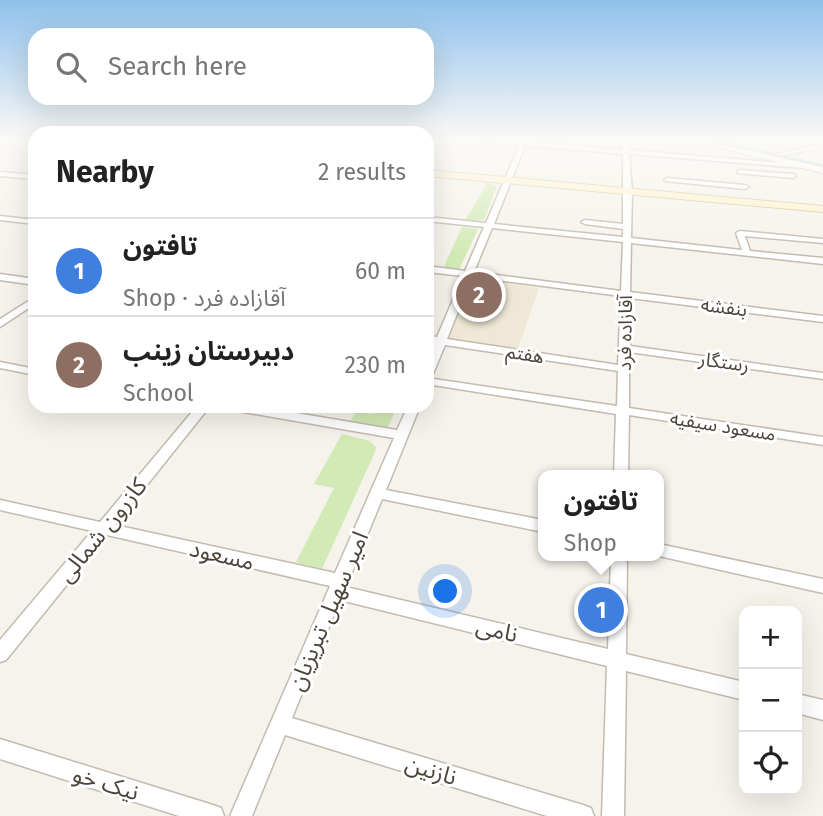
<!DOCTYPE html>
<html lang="en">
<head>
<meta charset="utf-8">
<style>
  :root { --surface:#fff; --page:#f6f6f6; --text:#222; --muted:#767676; --line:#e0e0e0; --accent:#fc3f1d }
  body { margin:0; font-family:"Fira Sans","Noto Sans Arabic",sans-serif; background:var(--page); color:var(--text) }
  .controls { position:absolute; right:21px; bottom:21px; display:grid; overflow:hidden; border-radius:14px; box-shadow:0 7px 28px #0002 }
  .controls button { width:63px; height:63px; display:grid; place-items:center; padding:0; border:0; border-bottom:2px solid var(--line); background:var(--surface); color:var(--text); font:35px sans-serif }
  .you { position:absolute; left:446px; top:592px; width:24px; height:24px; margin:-18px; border:5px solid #fff; border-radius:50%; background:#1a73e8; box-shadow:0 0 0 10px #1a73e833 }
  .badge { display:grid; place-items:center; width:46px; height:46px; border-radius:50%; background:var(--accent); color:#fff; font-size:23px; font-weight:700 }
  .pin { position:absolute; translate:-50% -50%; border:4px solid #fff; box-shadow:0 2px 7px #0006 }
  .popup { position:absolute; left:538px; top:470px; width:126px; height:91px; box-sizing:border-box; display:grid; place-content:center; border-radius:14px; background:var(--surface); filter:drop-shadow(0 2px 5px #0005); font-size:23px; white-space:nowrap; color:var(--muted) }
  .popup b { font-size:26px; color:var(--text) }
  .popup::after { content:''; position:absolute; left:50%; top:100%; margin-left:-14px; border:14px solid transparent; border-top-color:var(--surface) }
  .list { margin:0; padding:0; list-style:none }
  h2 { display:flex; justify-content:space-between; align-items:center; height:91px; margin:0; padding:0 28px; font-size:30px }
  h2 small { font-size:23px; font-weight:400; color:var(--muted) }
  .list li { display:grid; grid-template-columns:46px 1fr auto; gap:21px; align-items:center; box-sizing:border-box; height:98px; padding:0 28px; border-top:2px solid var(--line) }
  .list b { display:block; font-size:26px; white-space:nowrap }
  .list p { margin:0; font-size:23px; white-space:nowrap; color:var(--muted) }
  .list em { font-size:23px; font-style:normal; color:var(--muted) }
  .icon { flex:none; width:38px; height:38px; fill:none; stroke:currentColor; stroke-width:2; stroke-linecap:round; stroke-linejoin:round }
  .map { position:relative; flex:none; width:823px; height:816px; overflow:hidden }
  .search { position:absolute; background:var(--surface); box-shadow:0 7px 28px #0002; left:28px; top:28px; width:406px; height:77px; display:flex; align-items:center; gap:18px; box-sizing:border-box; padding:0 24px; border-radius:21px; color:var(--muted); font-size:26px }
  .panel { position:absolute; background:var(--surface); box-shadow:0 7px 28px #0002; left:28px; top:126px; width:406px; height:287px; border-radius:21px }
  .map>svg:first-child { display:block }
  .education { fill:#efe8d6 }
  .green { fill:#d2eab5 }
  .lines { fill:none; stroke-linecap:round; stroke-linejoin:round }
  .river { fill:#a9d4f2; fill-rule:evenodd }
  .minor-casing { stroke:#c2bbae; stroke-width:3 }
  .tertiary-casing { stroke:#c2bbae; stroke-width:2 }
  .secondary-casing { stroke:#d6c79b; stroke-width:2 }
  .minor { fill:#fff; fill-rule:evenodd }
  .tertiary { fill:#fff; fill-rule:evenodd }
  .secondary { fill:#fff3cd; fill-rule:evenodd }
  .labels { text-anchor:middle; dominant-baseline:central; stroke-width:6; stroke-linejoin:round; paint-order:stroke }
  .street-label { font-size:19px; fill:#4b4439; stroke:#fff }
  .near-street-label { font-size:23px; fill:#4b4439; stroke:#fff }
</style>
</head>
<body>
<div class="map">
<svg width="823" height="816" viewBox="0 0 823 816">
  <rect width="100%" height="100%" fill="#f6f3ec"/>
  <!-- education -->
  <polygon class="education" points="478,279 539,288 517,351 447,341 458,309"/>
  <!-- green -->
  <g class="green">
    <polygon points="480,181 497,186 484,220 465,221 486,185"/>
    <polygon points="462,227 478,229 459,270 443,269"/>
    <polygon points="376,406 397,406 387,429 350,422 356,411 372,414"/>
    <polygon points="342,434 370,441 376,447 375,452 322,569 296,562 334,488 314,484"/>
  </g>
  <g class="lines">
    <!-- river -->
    <polygon class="river" points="703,141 723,141 823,164 823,172"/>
    <defs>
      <g id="minor">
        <path d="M 481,141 L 527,141 L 622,150 L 622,141 L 628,141 L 629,150 L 806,165 L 807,166 L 804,168 L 629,154 L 632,191 L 631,238 L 742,250 L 736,233 L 740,231 L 823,239 L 823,243 L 745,236 L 750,251 L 823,258 L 823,264 L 631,243 L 630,292 L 823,316 L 823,322 L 630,298 L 630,346 L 823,373 L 823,379 L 629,352 L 629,408 L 823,437 L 823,445 L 629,415 L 628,475 L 614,475 L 616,414 L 427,384 L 427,378 L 617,406 L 618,371 L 445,345 L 433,374 L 427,377 L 427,361 L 434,343 L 427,342 L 427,336 L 437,337 L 463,276 L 427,272 L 427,266 L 465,271 L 484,227 L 427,221 L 427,217 L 486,223 L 519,146 ZM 525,146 L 623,154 L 623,224 L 585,220 L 581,222 L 585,224 L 623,229 L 623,237 L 494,224 ZM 492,228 L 623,242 L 621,291 L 474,272 ZM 472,277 L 621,296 L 618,365 L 447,339 Z"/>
        <polygon points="720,141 727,141 724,143"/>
        <polygon points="817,145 819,148 779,156 776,154"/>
        <polygon points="739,170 793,174 796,176 793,178 737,173 737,171"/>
        <polygon points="0,172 35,175 35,179 0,176"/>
        <polygon points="667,178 745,185 749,187 745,189 665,181 664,180"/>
        <polygon points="0,216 35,220 35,224 0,220"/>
        <polygon points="0,274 35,279 35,285 0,280"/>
        <polygon points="35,297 35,304 0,327 0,319"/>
        <polygon points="0,362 35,369 35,375 0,368"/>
        <polygon points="197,406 210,406 115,525 335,573 394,438 232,410 226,406 255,406 397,430 408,406 420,406 386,490 543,520 543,532 382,499 346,587 608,649 611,556 627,556 626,654 744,682 744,700 626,671 624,816 602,816 607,666 340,600 292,718 583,805 591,808 594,816 547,816 285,735 252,816 230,816 330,586 107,535 6,660 0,662 0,640 92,531 0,510 0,500 100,522"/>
        <polygon points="659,544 823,579 823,593 659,556 657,556"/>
        <polygon points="797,694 823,700 823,720 797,713"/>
        <polygon points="0,739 213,805 221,808 224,816 179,816 0,759"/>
      </g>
      <polygon id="tertiary" points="690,141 705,141 823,167 823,173"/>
      <polygon id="secondary" points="427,170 823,206 823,212 427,176"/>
    </defs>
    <!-- minor casing -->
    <use href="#minor" class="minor-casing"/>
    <!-- tertiary casing -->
    <use href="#tertiary" class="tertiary-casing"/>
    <!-- secondary casing -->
    <use href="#secondary" class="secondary-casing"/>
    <!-- minor -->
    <use href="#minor" class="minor"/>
    <!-- tertiary -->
    <use href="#tertiary" class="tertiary"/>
    <!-- secondary -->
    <use href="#secondary" class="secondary"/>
  </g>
  <!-- sky -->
  <linearGradient id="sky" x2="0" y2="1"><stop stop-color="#8fc1ec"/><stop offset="0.55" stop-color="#fbfaf6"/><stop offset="1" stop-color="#fbfaf6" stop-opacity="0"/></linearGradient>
  <rect width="823" height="255" fill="url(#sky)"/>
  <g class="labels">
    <!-- street labels -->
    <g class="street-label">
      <text transform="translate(724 307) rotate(7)">بنفشه</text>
      <text transform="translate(625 333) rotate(-89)">آقازاده فرد</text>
      <text transform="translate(525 354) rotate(9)">هفتم</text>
      <text transform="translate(724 362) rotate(8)">رستگار</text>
      <text transform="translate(723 426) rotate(9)">مسعود سیفیه</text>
    </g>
    <!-- near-street labels -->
    <g class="near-street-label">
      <text transform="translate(102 530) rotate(-51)">کازرون شمالی</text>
      <text transform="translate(222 555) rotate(13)">مسعود</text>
      <text transform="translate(328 611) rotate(-67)">امیر سهیل تبریزیان</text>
      <text transform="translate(497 630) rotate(13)">نامی</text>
      <text transform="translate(431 770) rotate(17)">نازنین</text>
      <text transform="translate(106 783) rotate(17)">نیک خو</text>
    </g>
  </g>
</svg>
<div class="controls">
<button>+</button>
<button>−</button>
<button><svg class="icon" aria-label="locate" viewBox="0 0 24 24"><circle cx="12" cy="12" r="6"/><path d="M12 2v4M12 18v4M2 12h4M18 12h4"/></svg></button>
</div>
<div class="you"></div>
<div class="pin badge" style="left:601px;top:610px;background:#3f7fe0">1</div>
<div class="popup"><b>تافتون</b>Shop</div>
<div class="pin badge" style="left:479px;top:295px;background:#8d6e63">2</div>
<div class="search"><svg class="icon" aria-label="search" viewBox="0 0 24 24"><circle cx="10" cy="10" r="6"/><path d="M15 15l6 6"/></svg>Search here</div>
<section class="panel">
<h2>Nearby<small>2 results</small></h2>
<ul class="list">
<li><span class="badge" style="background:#3f7fe0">1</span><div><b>تافتون</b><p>Shop · آقازاده فرد</p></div><em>60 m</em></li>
<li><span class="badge" style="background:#8d6e63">2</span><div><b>دبیرستان زینب</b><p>School</p></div><em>230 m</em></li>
</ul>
</section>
</div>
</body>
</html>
